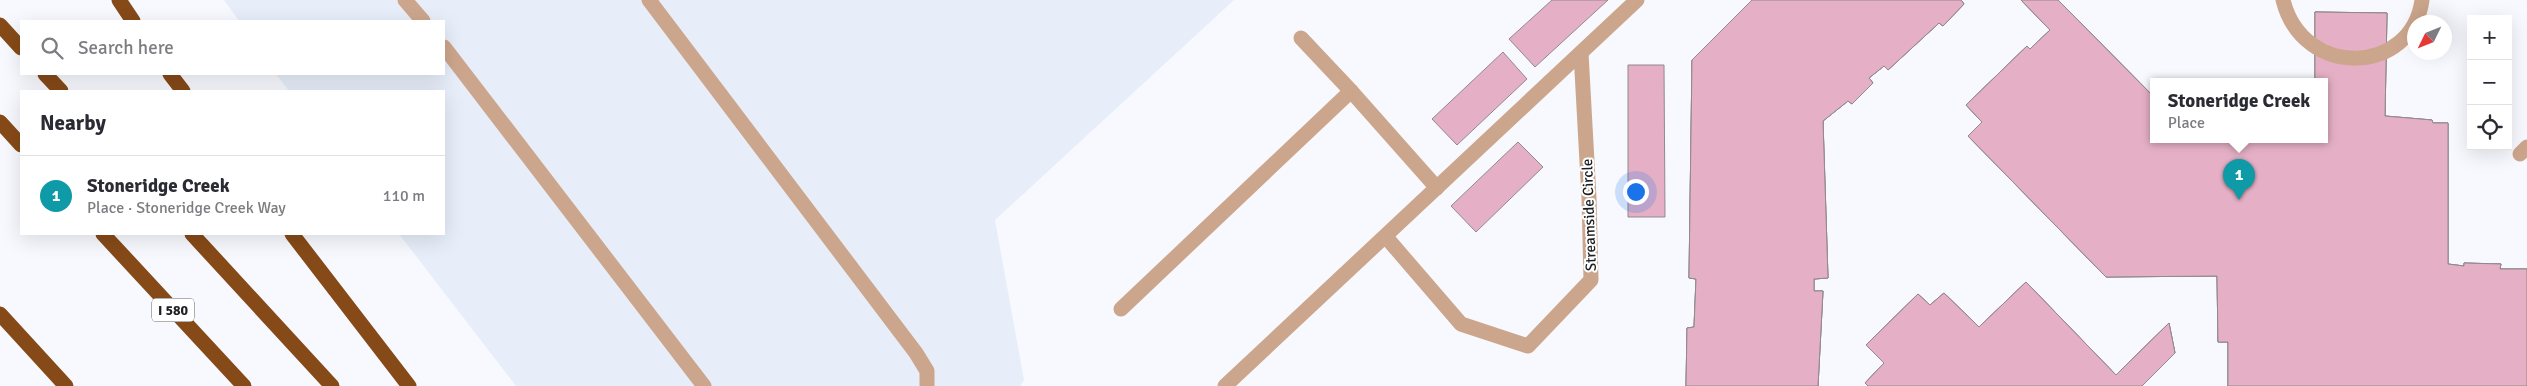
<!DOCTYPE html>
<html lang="en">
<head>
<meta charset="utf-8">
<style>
  :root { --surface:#fff; --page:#f7f7f7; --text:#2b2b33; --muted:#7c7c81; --line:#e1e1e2; --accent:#0b8043 }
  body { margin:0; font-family:Signika,sans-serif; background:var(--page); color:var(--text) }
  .controls { position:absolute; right:15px; top:15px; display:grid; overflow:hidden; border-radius:0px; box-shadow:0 5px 20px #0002 }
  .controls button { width:45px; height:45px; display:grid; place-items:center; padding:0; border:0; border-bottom:1px solid var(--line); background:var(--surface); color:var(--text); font:25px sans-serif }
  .compass { position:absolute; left:2407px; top:15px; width:45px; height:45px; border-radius:50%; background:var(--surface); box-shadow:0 5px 20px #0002; rotate:227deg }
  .you { position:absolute; left:1635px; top:191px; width:18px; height:18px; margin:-12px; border:4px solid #fff; border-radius:50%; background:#1a73e8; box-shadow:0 0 0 8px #1a73e833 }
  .badge { display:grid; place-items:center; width:32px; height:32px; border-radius:50%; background:var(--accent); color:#fff; font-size:16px; font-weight:700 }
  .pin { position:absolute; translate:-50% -41px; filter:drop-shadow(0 1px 2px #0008) }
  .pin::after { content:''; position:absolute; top:26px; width:18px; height:15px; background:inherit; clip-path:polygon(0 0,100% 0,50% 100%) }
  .popup { position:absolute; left:2150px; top:78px; width:178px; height:65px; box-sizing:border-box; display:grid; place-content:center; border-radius:0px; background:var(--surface); filter:drop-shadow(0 1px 4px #0005); font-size:16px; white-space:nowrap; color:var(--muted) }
  .popup b { font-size:19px; color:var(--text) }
  .popup::after { content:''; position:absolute; left:50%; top:100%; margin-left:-10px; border:10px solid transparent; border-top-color:var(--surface) }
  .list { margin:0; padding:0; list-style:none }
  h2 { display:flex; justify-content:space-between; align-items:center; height:65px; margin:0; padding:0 20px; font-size:21px }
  h2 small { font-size:16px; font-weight:400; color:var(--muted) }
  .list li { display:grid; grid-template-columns:32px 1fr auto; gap:15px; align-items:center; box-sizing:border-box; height:80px; padding:0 20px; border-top:1px solid var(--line) }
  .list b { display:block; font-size:19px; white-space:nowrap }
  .list p { margin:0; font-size:16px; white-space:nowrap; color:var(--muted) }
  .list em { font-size:16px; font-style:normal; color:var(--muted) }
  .icon { flex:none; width:28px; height:28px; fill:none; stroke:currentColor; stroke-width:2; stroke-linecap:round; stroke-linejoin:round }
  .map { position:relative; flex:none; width:2527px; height:386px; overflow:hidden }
  .search { position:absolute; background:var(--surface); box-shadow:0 5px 20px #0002; left:20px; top:20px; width:425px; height:55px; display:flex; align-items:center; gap:12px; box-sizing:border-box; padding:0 18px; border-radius:0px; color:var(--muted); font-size:19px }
  .panel { position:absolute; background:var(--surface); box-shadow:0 5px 20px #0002; left:20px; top:90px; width:425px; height:145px; border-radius:0px }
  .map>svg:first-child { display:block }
  .built { fill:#e7eef9 }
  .building { fill:#e5b0c5; stroke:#91898c }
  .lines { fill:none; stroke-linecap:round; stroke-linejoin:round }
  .service { stroke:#cca68c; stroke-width:15 }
  .minor { stroke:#cca68c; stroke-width:15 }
  .motorway { stroke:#864a18; stroke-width:15 }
  .labels { text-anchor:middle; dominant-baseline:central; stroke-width:4; stroke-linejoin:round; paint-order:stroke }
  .shield { fill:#fff; stroke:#626264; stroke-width:1 }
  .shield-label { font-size:14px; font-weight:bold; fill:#1e1f22 }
  .street-label { font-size:15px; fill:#1e1f22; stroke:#fff }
</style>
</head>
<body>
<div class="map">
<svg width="2527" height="386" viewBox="0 0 2527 386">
  <rect width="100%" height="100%" fill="#f7f9fe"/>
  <!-- built -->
  <polygon class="built" points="224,0 1234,0 995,220 1024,380 1020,386 516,386 399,234 444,234 444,91 289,91 276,74 444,74 444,21 239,21"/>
  <!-- building -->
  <g class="building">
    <polygon points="1552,0 1608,0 1535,67 1509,39"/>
    <polygon points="1752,0 1961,0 1964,4 1943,26 1939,23 1888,70 1884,66 1869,78 1873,83 1852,104 1848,101 1823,121 1828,278 1814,279 1814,291 1823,291 1818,386 1686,386 1687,328 1694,327 1696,279 1689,278 1692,60"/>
    <polygon points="1752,0 1961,0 1964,4 1943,26 1939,23 1888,70 1884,66 1869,78 1873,83 1852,104 1848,101 1823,121 1828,278 1814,279 1814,291 1823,291 1818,386 1686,386 1687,328 1694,327 1696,279 1689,278 1692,60"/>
    <polygon points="1752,0 1961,0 1964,4 1943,26 1939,23 1888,70 1884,66 1869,78 1873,83 1852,104 1848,101 1823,121 1828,278 1814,279 1814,291 1823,291 1818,386 1686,386 1687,328 1694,327 1696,279 1689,278 1692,60"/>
    <polygon points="2021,0 2058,0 2154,97 2154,139 2324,139 2324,81 2315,81 2315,12 2387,13 2385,116 2432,120 2433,123 2448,123 2448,264 2464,266 2464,263 2501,264 2500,269 2527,269 2527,386 2228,386 2228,342 2218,342 2217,276 2106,277 1968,136 1982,122 1966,105 2027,46 2030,49 2050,30"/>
    <polygon points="2021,0 2058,0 2154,97 2154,139 2324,139 2324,81 2315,81 2315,12 2387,13 2385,116 2432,120 2433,123 2448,123 2448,264 2464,266 2464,263 2501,264 2500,269 2527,269 2527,386 2228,386 2228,342 2218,342 2217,276 2106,277 1968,136 1982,122 1966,105 2027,46 2030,49 2050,30"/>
    <polygon points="2021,0 2058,0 2154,97 2154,139 2324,139 2324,81 2315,81 2315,12 2387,13 2385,116 2432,120 2433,123 2448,123 2448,264 2464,266 2464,263 2501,264 2500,269 2527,269 2527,386 2228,386 2228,342 2218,342 2217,276 2106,277 1968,136 1982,122 1966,105 2027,46 2030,49 2050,30"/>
    <polygon points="1503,52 1527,79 1457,145 1432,119"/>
    <polygon points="1628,65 1664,65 1665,217 1628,217"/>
    <polygon points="1518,142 1543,167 1476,232 1451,206"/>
    <polygon points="2026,282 2116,375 2169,323 2175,353 2142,386 1868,386 1865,383 1884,363 1866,345 1918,294 1930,305 1944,293 1979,327"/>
    <polygon points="2026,282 2116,375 2169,323 2175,353 2142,386 1868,386 1865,383 1884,363 1866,345 1918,294 1930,305 1944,293 1979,327"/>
    <polygon points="2026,282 2116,375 2169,323 2175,353 2142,386 1868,386 1865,383 1884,363 1866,345 1918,294 1930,305 1944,293 1979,327"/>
  </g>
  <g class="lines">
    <!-- service -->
    <g class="service">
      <polyline points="405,0 423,21"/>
      <polyline points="649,0 916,353 927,371 927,386"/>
      <polyline points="1301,38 1351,91"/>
      <polyline points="444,47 704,386"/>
      <polyline points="2520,154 2527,147"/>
      <polyline points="1121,309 1351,91 1437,188"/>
    </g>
    <!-- minor -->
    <g class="minor">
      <path d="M 2283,0 C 2303,80 2412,75 2422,0"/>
      <polyline points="1386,237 1461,324 1528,346 1591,280 1589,198 1581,53"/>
      <polyline points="1225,386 1637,0"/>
    </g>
    <!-- motorway -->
    <g class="motorway">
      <polyline points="119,0 133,21"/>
      <polyline points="0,25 21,48"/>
      <polyline points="45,74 61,91"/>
      <polyline points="170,74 183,91"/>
      <polyline points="0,122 21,145"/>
      <polyline points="103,234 244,386"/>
      <polyline points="192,234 332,386"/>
      <polyline points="292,234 409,386"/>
      <polyline points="0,314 66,386"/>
    </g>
  </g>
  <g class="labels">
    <!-- shield labels -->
    <rect class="shield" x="152" y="298.5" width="42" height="23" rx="4"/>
    <g class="shield-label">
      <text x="173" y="310">I 580</text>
    </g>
    <!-- street labels -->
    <g class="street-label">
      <text transform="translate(1589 215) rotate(-92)">Streamside Circle</text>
    </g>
  </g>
</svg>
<div class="controls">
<button>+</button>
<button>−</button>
<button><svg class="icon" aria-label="locate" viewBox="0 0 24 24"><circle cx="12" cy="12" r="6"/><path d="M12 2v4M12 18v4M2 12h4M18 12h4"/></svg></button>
</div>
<svg class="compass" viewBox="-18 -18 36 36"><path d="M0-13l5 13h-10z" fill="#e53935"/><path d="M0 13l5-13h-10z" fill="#7c7c81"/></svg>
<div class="you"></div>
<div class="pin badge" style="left:2239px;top:200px;background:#0f9aa8">1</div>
<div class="popup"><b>Stoneridge Creek</b>Place</div>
<div class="search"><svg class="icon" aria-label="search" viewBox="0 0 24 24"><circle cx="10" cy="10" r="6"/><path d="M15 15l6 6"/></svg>Search here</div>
<section class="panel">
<h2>Nearby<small></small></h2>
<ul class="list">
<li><span class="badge" style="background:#0f9aa8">1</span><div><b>Stoneridge Creek</b><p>Place · Stoneridge Creek Way</p></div><em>110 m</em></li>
</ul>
</section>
</div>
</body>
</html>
